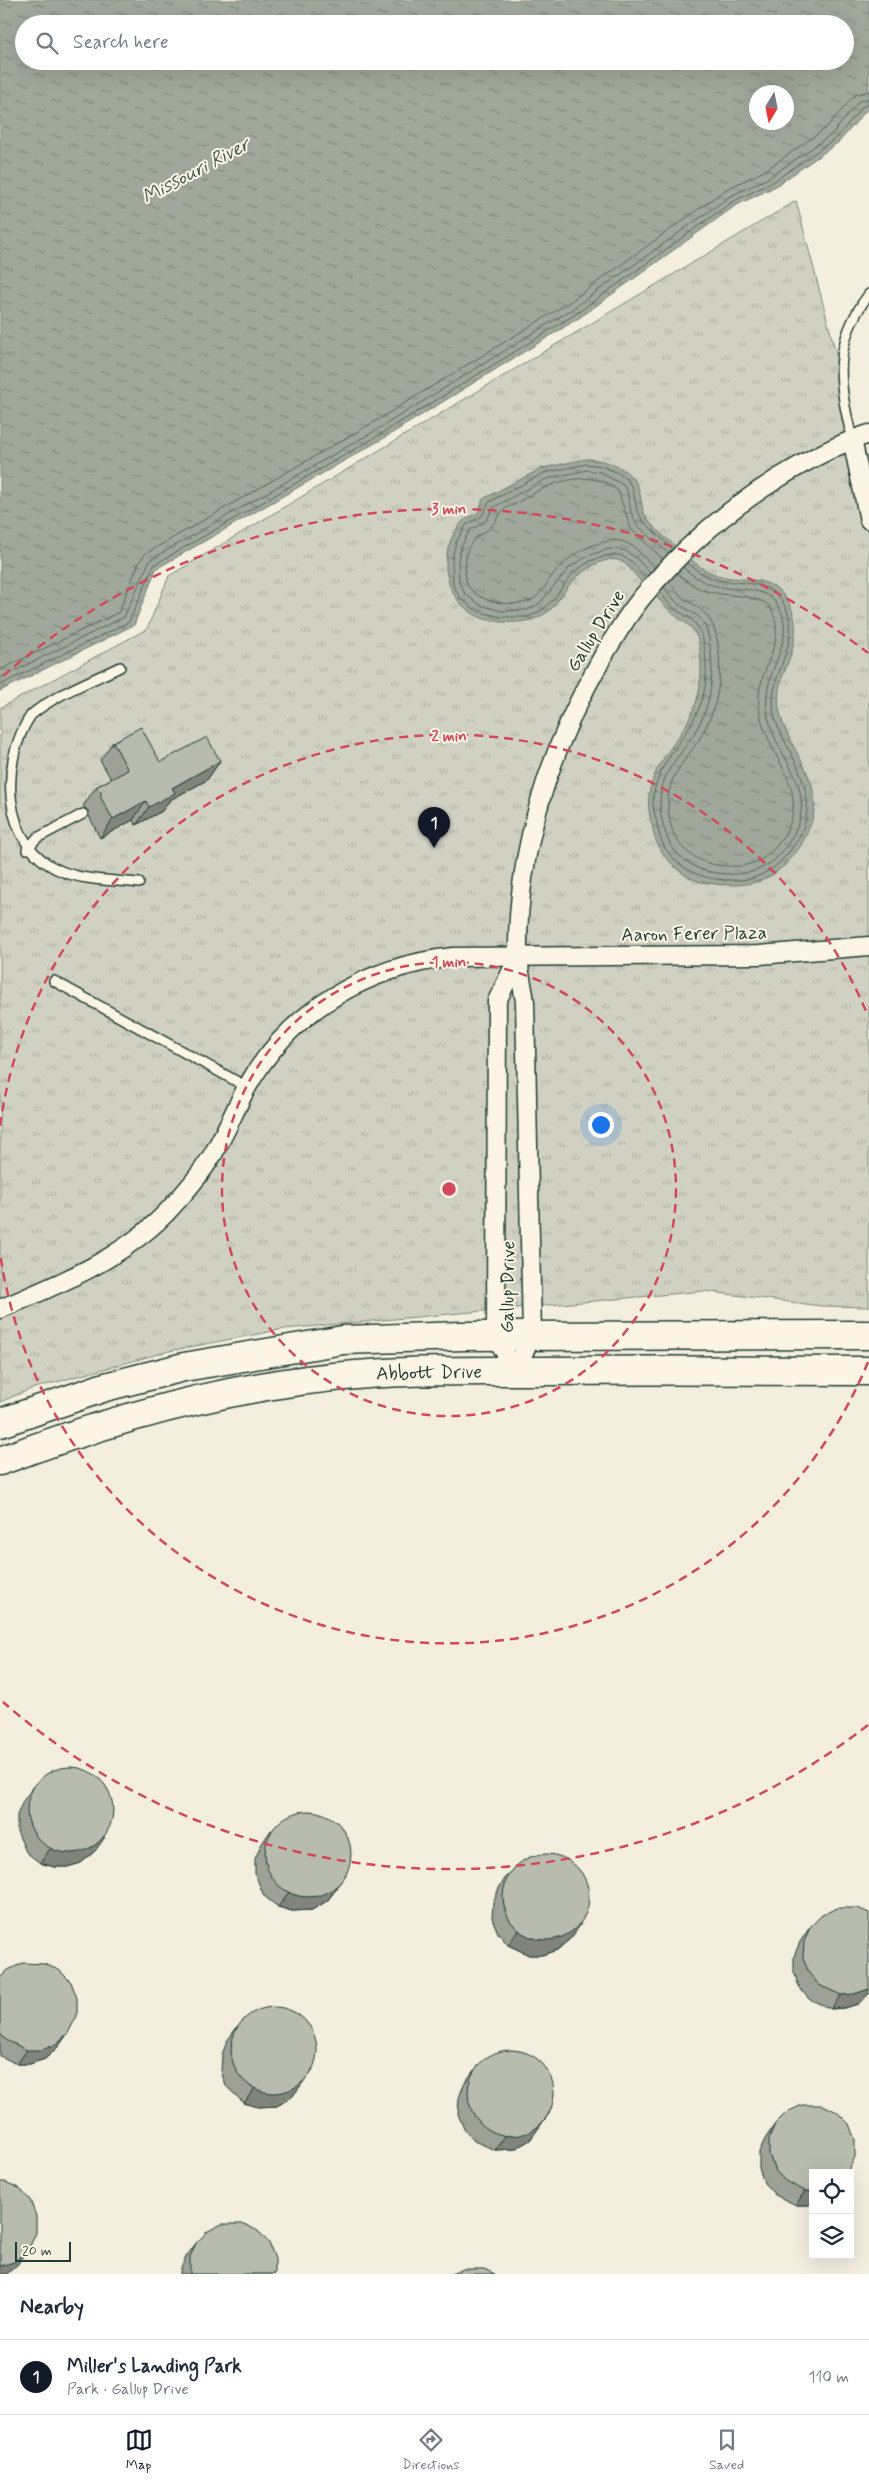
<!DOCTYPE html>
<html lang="en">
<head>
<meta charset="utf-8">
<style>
  :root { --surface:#fff; --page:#f2f2f3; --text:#1f2937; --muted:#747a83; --line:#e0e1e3; --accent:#111827 }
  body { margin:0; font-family:Mynerve,sans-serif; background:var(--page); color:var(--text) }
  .controls { position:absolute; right:15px; bottom:15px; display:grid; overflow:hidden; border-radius:0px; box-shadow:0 5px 20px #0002 }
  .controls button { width:45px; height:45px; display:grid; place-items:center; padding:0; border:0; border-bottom:1px solid var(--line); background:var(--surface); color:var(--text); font:25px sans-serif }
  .compass { position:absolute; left:749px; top:85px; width:45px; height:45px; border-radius:50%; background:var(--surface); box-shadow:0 5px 20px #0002; rotate:190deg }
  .scale { position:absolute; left:15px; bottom:12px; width:56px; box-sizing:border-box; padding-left:5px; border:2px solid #1f3d34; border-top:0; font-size:14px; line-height:18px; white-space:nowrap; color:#1f3d34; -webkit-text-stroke:4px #fcf5e5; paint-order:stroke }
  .you { position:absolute; left:600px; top:1124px; width:18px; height:18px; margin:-12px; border:4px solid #fff; border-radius:50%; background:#1a73e8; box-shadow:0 0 0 8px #1a73e833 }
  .badge { display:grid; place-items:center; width:32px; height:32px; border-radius:50%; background:var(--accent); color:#fff; font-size:16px; font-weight:700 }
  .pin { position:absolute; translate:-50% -41px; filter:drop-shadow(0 1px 2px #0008) }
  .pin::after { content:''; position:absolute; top:26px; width:18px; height:15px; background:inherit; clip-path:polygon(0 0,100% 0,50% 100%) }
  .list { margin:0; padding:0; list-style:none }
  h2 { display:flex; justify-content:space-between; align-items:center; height:65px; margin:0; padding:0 20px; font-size:21px }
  h2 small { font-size:16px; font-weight:400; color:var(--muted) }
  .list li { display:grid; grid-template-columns:32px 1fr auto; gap:15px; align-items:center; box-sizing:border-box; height:75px; padding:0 20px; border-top:1px solid var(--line) }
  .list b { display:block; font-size:19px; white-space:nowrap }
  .list p { margin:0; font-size:16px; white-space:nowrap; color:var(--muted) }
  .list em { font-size:16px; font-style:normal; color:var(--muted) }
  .icon { flex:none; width:28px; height:28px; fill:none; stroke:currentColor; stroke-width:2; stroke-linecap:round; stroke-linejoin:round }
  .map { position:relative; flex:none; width:869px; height:2274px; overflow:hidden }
  .search { position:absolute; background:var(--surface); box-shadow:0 5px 20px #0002; left:15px; right:15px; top:15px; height:55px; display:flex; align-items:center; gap:12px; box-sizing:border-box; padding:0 18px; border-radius:28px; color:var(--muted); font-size:19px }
  .sheet { height:140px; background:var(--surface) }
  nav { display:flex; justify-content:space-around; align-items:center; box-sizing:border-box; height:70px; border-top:1px solid var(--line); background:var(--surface); font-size:14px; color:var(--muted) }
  nav a { display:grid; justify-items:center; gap:2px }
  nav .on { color:var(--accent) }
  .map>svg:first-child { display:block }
  .grass { fill:url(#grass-tufts); stroke:#78877b }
  .water { fill:url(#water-ripples); stroke:#6c7d72; fill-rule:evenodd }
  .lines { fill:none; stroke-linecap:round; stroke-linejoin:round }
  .shore { stroke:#53685d; stroke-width:1 }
  .lane-casing { stroke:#1f3d34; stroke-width:12 }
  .street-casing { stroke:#1f3d34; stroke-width:21 }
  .highway-casing { stroke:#1f3d34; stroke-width:31 }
  .lane { stroke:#fcf5e5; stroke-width:9 }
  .street { stroke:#fcf5e5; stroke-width:18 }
  .highway { stroke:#fcf5e5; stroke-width:28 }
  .wall { fill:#9ea296; stroke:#1f3d34 }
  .shaded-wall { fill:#81847a; stroke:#1f3d34 }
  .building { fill:#b8bcae; stroke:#1f3d34 }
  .ring { fill:none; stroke:#d1495b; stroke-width:2.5; stroke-dasharray:9 6 }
  .labels { text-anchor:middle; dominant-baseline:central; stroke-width:4; stroke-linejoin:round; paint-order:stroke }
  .street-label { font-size:19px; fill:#1f3d34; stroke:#fcf5e5 }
  .water-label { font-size:20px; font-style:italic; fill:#465d53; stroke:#fcf5e5 }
  .centre { fill:#d1495b; stroke:#fcf5e5; stroke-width:2.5 }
  .ring-label { font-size:15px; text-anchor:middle; font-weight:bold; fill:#d1495b; stroke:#fcf5e5; stroke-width:4; stroke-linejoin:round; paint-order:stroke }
</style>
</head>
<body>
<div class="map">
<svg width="869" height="2274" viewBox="0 0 869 2274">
  <defs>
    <pattern id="grass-tufts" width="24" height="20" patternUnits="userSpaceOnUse" patternTransform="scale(1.25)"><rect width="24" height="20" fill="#d0d1c2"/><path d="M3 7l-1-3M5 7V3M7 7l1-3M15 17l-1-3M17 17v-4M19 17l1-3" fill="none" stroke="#b2b4a7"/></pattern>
    <pattern id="water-ripples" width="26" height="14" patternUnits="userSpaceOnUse" patternTransform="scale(1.25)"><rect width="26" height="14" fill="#a0a89b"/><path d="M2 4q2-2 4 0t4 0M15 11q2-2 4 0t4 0" fill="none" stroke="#828a7f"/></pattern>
  </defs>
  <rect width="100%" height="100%" fill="#f3eede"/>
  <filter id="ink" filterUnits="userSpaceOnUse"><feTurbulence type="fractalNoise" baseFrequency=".02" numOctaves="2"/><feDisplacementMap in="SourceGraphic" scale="10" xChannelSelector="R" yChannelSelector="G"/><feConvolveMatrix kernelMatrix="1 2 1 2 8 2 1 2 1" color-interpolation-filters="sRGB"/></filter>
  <g filter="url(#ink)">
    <!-- grass -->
    <polygon class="grass" points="796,201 869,479 869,1307 821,1306 704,1291 284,1329 169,1351 31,1389 0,1402 0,708 147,629 169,576"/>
    <!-- water -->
    <g class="water">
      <path d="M 0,0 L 869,0 L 869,107 L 839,142 L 776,186 L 735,206 L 579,318 L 384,438 L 156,569 L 134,625 L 0,691 ZM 24,24 L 845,24 L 845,61 L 24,61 ZM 756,92 L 786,92 L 786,122 L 756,122 Z"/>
      <path d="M 586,459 C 604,459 628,467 637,485 C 642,495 640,507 646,517 C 653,529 678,548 690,558 C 696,564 704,570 712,573 C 736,584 767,572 785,597 C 804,624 793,650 782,678 C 763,731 826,769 813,817 C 807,839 793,862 772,875 C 750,888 725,886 701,882 C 684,878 669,863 660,849 C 654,840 653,828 650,817 C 640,769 682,745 696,703 C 702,684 702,664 699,644 C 695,624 681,622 669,610 C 658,599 648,588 637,577 C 631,570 626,562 617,560 C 601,556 575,576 567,588 C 560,597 555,607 546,613 C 533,622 516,623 501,622 C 449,619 430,561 461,523 C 465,518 473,516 478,513 L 483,499 L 542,468 Z"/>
    </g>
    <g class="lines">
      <!-- shore -->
      <g class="shore">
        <path d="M 655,568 C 641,554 630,537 608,541 C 586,545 564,559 551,577 C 546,584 542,593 535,598 C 519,609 475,604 467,583 C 464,574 465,558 468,549 C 476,533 482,536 492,526 C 497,520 499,513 506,508 C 515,505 522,499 530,495 C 555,481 594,468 618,491 L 631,529 L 663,559"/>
        <polyline points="650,573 635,557 624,550 608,549 588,556 570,567 539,604 527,610 502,611 480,605 465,594 459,582 458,559 462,545 470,530 485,522 494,507 546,479 587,470 600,472 623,485 627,490 631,512 637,525 668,553"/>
        <polyline points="646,578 631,561 620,555 610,555 590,561 574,572 552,601 542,610 528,617 501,617 477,611 460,598 453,584 452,559 456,542 466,525 482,516 489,502 544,473 586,464 602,466 622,475 628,481 632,487 637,510 643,521 673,549"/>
        <path d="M 669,582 C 674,587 679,595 684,599 C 693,604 702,609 708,617 C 716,628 718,642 719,654 C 721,679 718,702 707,725 C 689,763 660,774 670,821 C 672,831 676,841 683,848 C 698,862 712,866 732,866 C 751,867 767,859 778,844 C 823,787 754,752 759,694 C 762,665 787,639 771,609 C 762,593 724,597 706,591 C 696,588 685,580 677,573"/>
        <path d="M 664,587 C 669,593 674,601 680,605 C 688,610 696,613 702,621 C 709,631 710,644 711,655 C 713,678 711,700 701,721 C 683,758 652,773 662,820 C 665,832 668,843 676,852 C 692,869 707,873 729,874 C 749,875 769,868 782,852 C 836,783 760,757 767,694 C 770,664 798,633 776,603 C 763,586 739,591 721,587 C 707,585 693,577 683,567"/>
        <path d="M 660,592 C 665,598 670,606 676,610 C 684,615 693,618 698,627 C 704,638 705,651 706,663 C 710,726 665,742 654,792 C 651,802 655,814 657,824 C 659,836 663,848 672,857 C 691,877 714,881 742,880 C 761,878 778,867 789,852 C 817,817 809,788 790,751 C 782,736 774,723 773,706 C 771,669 806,637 782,601 C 766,577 734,586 711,578 C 703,575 694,568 687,563"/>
        <polyline points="0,670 119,612 139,562 145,554 374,422 568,303 725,190 766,170 826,128 855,95 869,91"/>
        <polyline points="0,678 124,617 150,560 378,429 572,309 729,197 770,177 832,134 859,101 869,98"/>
        <polyline points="0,685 129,622 154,565 381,434 576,314 732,202 773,182 836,138 863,106 869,104"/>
      </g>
      <defs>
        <g id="lane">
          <path d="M 852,439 C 839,382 831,345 869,294"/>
          <path d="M 120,667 C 91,681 56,694 31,715 C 0,761 0,846 61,871 C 85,881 114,880 139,883"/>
          <polyline points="27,849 37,838 83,814"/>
          <polyline points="54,981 247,1087"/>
        </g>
        <g id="street">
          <polyline points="852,439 869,520"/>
          <path d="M 0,1309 C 59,1284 120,1260 166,1213 C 183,1195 200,1176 213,1154 C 226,1132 235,1109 247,1087 C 290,1010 368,966 453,957 L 759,955 L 869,946"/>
          <path d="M 515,1371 L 532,1335 L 525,1002 C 523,987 519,971 518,957 C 516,852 550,748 602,658 C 615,636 628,614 644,595 C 682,549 727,510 777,479 C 806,461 837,444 869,434"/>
          <polyline points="515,1371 496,1336 497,1001 518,958"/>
        </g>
        <g id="highway">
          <polyline points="0,1423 105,1387 184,1367 343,1340 462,1336 869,1335"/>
          <path d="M 0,1461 C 114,1418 234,1384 356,1375 C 418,1370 480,1371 542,1371 C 651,1370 760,1371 869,1371"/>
        </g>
      </defs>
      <!-- lane casing -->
      <use href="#lane" class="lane-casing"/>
      <!-- street casing -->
      <use href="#street" class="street-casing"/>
      <!-- highway casing -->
      <use href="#highway" class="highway-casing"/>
      <!-- lane -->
      <use href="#lane" class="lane"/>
      <!-- street -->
      <use href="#street" class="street"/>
      <!-- highway -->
      <use href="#highway" class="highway"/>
    </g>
    <!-- wall -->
    <g class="wall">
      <polygon points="113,742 160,762 220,761 207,780 170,800 162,811 136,825 133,820 100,838 89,816 88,811 83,806 96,787 111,779 100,760"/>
      <polygon points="33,1787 95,1851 81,1863 67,1867 54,1867 40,1863 26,1852 17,1831 17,1815 23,1801"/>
      <polygon points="271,1830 338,1887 327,1901 312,1910 292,1911 278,1907 264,1896 255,1874 255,1859 261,1845"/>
      <polygon points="508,1874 571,1938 557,1950 542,1955 529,1955 508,1945 498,1933 492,1918 493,1902 499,1888"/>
      <polygon points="810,1927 858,2004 844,2008 831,2009 809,1999 799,1987 794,1972 794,1956 800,1942"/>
      <polygon points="0,1978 68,2033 58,2047 45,2059 30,2064 17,2064 0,2056"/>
      <polygon points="237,2027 313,2069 292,2097 277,2106 258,2107 244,2103 226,2086 221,2071 222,2055 227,2041"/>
      <polygon points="474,2070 550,2112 530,2140 515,2149 495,2150 474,2141 464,2129 458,2114 459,2098 464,2084"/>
      <polygon points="787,2112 809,2205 796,2205 775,2195 764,2183 759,2168 759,2152 765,2139 775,2124"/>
      <polygon points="196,2243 275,2274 180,2274 180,2271 186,2257"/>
    </g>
    <!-- shaded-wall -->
    <g class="shaded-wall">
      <polygon points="220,761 207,780 170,800 162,811 136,825 149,807 172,788"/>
      <polygon points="146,801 133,820 100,838 113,819"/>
      <polygon points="105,1837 95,1851 81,1863 67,1867 54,1867 40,1863 50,1849"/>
      <polygon points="347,1873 327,1901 312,1910 292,1911 278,1907 288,1893"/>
      <polygon points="581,1924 571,1938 557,1950 542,1955 529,1955 508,1945 518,1931"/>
      <polygon points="869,1989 869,1994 858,2004 844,2008 831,2009 841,1995"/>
      <polygon points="68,2033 58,2047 45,2059 30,2064 17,2064 27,2050"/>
      <polygon points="313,2069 292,2097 277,2106 258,2107 244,2103 254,2089"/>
      <polygon points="550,2112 530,2140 515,2149 495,2150 505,2136"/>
      <polygon points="805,2191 813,2191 813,2203 809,2205 796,2205"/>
      <polygon points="28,2250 18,2264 7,2274 0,2274 0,2266"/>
    </g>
    <!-- building -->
    <g class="building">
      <polygon points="141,727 160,762 207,737 220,761 172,788 175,793 149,807 146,801 113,819 101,798 101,792 96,787 128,770 113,742"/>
      <circle cx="70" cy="1810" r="43"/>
      <circle cx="308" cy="1854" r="43"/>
      <circle cx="546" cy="1897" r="43"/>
      <polygon points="837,1908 858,1908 869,1913 869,1989 854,1994 841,1995 819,1985 809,1973 803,1958 804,1942 810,1927 822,1915"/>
      <polygon points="23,1963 44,1964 59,1970 71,1982 77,1998 77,2016 68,2033 55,2045 40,2050 27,2050 6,2040 0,2034 0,1978 8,1970"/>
      <circle cx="274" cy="2050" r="43"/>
      <circle cx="511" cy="2093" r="43"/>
      <polygon points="802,2105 823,2105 837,2112 849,2124 855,2140 855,2157 847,2173 813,2173 813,2191 805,2191 785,2181 774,2169 769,2154 769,2138 775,2124 787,2112"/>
      <polygon points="0,2182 5,2182 19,2188 30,2200 36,2216 36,2233 28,2250 14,2262 0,2266"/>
      <polygon points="222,2224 244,2224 258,2231 269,2243 275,2259 275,2274 190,2274 190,2257 196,2243 208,2231"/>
      <polygon points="463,2269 484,2269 495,2274 451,2274"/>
    </g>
  </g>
  <!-- distance rings -->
  <g class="ring">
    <circle cx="449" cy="1189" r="227"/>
    <path d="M868 1362A453 453 0 0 1 0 1252M0 1126A453 453 0 0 1 868 1016"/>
    <path d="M868 1725A680 680 0 0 1 3 1702M3 676A680 680 0 0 1 868 653"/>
  </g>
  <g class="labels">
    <!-- street labels -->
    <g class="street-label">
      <text transform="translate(596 631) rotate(-58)">Gallup Drive</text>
      <text transform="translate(694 934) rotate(-1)">Aaron Ferer Plaza</text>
      <text transform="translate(508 1287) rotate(-89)">Gallup Drive</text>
      <text transform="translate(429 1373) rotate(-1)">Abbott Drive</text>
    </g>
    <!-- water labels -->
    <g class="water-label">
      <text transform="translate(196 171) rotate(-28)">Missouri River</text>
    </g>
  </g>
  <circle cx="449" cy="1189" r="8" class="centre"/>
  <g class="ring-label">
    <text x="449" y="514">3 min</text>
    <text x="449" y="741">2 min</text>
    <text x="449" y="967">1 min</text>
  </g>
</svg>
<div class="controls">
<button><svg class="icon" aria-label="locate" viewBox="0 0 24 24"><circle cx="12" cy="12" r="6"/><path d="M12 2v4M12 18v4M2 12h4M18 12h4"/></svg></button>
<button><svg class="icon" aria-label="layers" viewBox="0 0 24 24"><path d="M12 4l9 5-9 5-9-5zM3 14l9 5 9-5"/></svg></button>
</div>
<svg class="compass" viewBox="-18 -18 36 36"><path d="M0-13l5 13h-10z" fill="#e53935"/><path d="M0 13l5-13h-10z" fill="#747a83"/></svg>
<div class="scale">20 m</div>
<div class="you"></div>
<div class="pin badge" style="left:434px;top:848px">1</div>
<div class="search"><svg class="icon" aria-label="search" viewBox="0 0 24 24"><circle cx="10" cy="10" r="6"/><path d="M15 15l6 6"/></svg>Search here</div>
</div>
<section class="sheet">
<h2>Nearby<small></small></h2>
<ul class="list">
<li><span class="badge">1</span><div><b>Miller's Landing Park</b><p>Park · Gallup Drive</p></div><em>110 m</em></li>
</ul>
</section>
<nav>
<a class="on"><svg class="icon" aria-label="map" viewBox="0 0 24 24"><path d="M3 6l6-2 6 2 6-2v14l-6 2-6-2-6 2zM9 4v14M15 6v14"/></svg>Map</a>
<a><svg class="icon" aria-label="directions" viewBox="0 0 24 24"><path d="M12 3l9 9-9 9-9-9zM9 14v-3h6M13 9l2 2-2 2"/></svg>Directions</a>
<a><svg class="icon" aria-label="saved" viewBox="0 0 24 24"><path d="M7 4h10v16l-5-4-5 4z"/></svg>Saved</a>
</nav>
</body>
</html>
